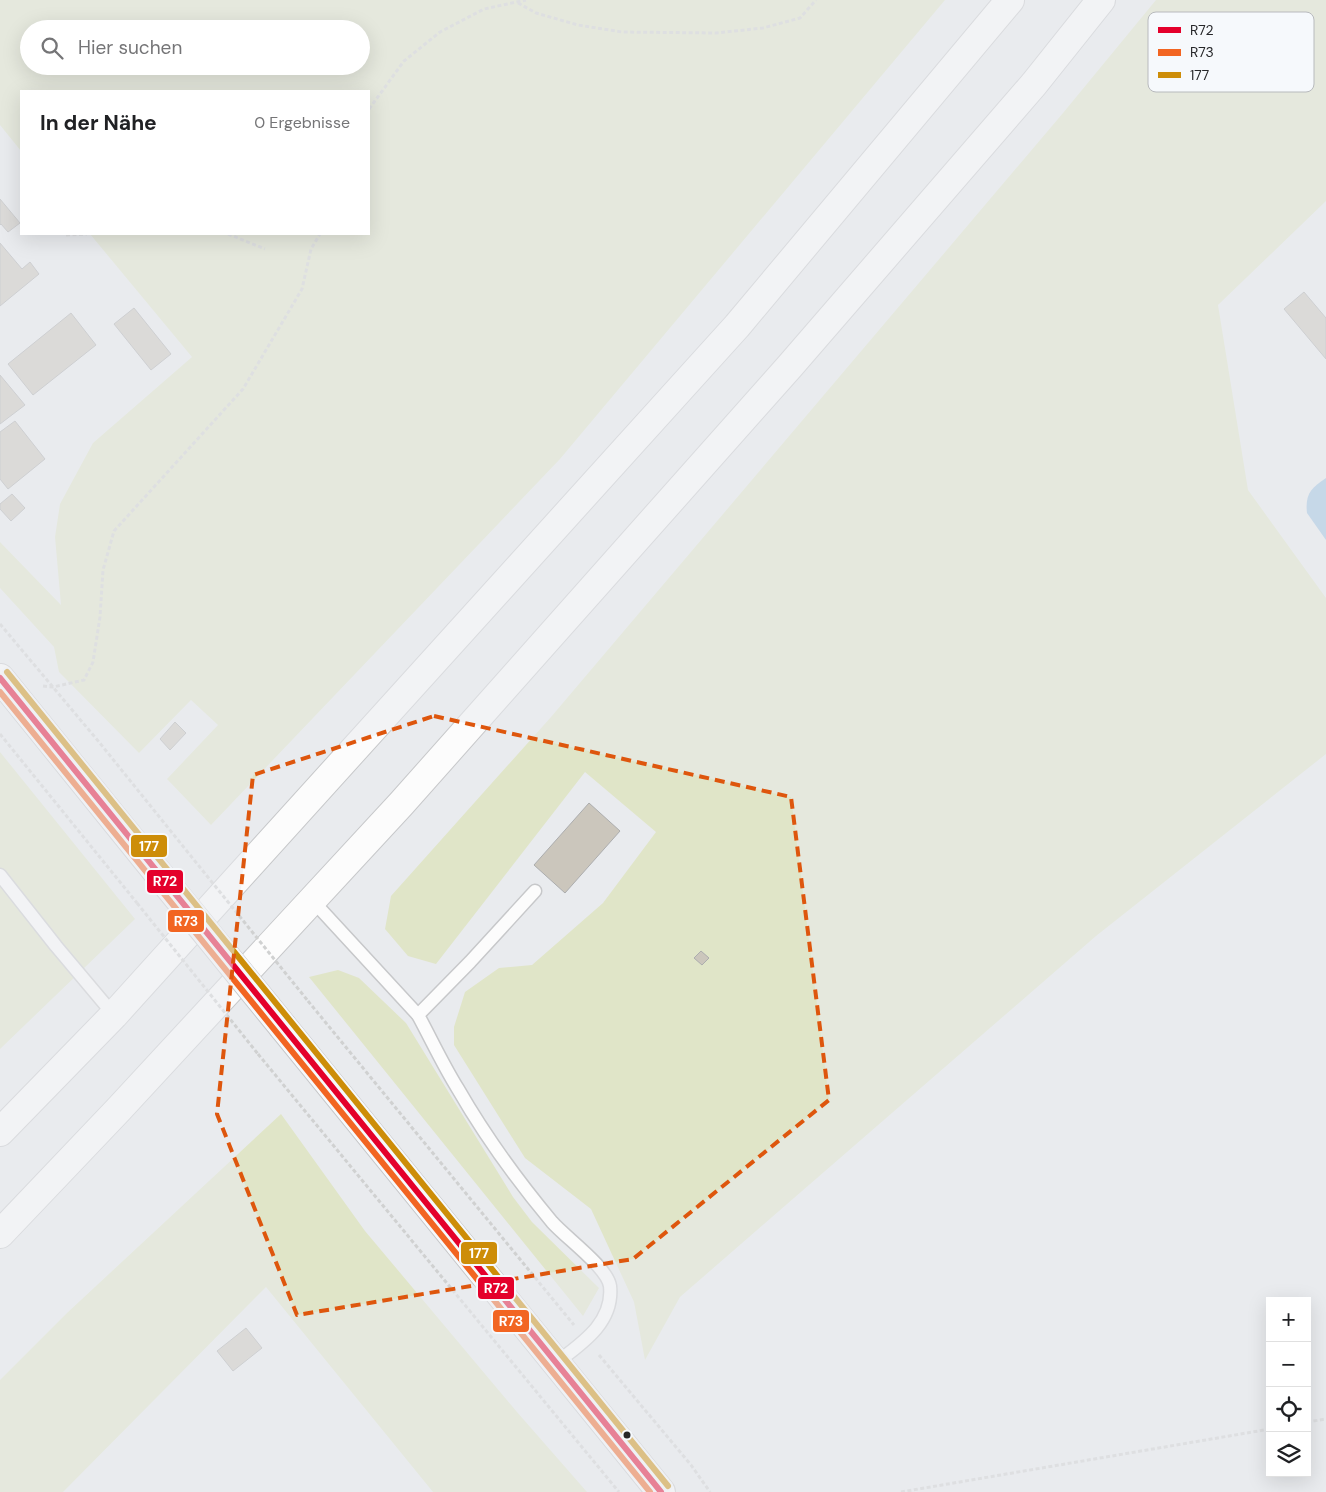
<!DOCTYPE html>
<html lang="de">
<head>
<meta charset="utf-8">
<style>
  :root { --surface:#fff; --page:#f2f2f2; --text:#202124; --muted:#757577; --line:#e0e0e0 }
  body { margin:0; font-family:"DM Sans",sans-serif; background:var(--page); color:var(--text) }
  .controls { position:absolute; right:15px; bottom:15px; display:grid; overflow:hidden; border-radius:0px; box-shadow:0 5px 20px #0002 }
  .controls button { width:45px; height:45px; display:grid; place-items:center; padding:0; border:0; border-bottom:1px solid var(--line); background:var(--surface); color:var(--text); font:25px sans-serif }
  .list { margin:0; padding:0; list-style:none }
  h2 { display:flex; justify-content:space-between; align-items:center; height:65px; margin:0; padding:0 20px; font-size:21px }
  h2 small { font-size:16px; font-weight:400; color:var(--muted) }
  .icon { flex:none; width:28px; height:28px; fill:none; stroke:currentColor; stroke-width:2; stroke-linecap:round; stroke-linejoin:round }
  .map { position:relative; flex:none; width:1326px; height:1492px; overflow:hidden }
  .search { position:absolute; background:var(--surface); box-shadow:0 5px 20px #0002; left:20px; top:20px; width:350px; height:55px; display:flex; align-items:center; gap:12px; box-sizing:border-box; padding:0 18px; border-radius:28px; color:var(--muted); font-size:19px }
  .panel { position:absolute; background:var(--surface); box-shadow:0 5px 20px #0002; left:20px; top:90px; width:350px; height:145px; border-radius:0px }
  .map>svg:first-child { display:block }
  .green { fill:#e0e5c8; fill-rule:evenodd }
  .water { fill:#9cc0df }
  .building { fill:#cbc6bc; stroke:#acadae }
  .lines { fill:none; stroke-linecap:round; stroke-linejoin:round }
  .lane-casing { stroke:#c7c8ca; stroke-width:15 }
  .secondary-casing { stroke:#c7c8ca; stroke-width:30 }
  .highway-casing { stroke:#c7c8ca; stroke-width:30 }
  .path { stroke:#d0d1d1; stroke-width:3; stroke-dasharray:4 2.5; stroke-linecap:butt }
  .lane { stroke:#fcfcfc; stroke-width:12 }
  .secondary { stroke:#fcfcfc; stroke-width:28 }
  .highway { stroke:#fcfcfc; stroke-width:28 }
  .secondary-bridge-casing { stroke:#c7c8ca; stroke-width:30; stroke-linecap:butt }
  .path-bridge { stroke:#d0d1d1; stroke-width:3; stroke-dasharray:4 2.5; stroke-linecap:butt }
  .secondary-bridge { stroke:#fcfcfc; stroke-width:28 }
  .bus-1-casing { stroke:#f6f9fc; stroke-width:10 }
  .bus-2-casing { stroke:#f6f9fc; stroke-width:10 }
  .bus-3-casing { stroke:#f6f9fc; stroke-width:10 }
  .bus-1 { stroke:#e4002b; stroke-width:6 }
  .bus-2 { stroke:#f26522; stroke-width:6 }
  .bus-3 { stroke:#cd8d08; stroke-width:6 }
  .marked { fill:none; stroke:#de560d; stroke-width:4; stroke-dasharray:10 6; stroke-linejoin:round }
  .bus-dot { fill:#262729; stroke:#f6f9fc; stroke-width:2 }
  .key { fill:#f6f9fc; stroke:#b8babd; stroke-width:1 }
  .key-label { font-size:14px; fill:#262729 }
  .line-badge { stroke:#f6f9fc; stroke-width:2 }
  .badge-label { font-size:14px; text-anchor:middle; font-weight:bold; fill:#fff }
</style>
</head>
<body>
<div class="map">
<svg width="1326" height="1492" viewBox="0 0 1326 1492">
  <rect width="100%" height="100%" fill="#e9ebee"/>
  <!-- green -->
  <g class="green">
    <path d="M 0,0 L 945,0 L 560,459 L 211,825 L 167,779 L 218,725 L 191,700 L 139,753 L 59,672 L 54,647 L 0,588 L 0,542 L 61,605 L 55,537 L 60,504 L 93,443 L 192,357 L 90,234 L 369,234 L 369,91 L 21,91 L 21,151 L 0,125 ZM 29,29 L 361,29 L 361,66 L 29,66 Z"/>
    <polygon points="1156,0 1326,0 1326,201 1218,305 1248,490 1326,598 1326,754 1096,936 680,1297 645,1360 634,1302 591,1209 525,1158 454,1045 454,1027 465,992 499,968 532,965 603,903 656,832 585,772 436,964 408,956 385,929 391,896 551,717 1063,113"/>
    <polygon points="0,752 135,919 0,1049"/>
    <polygon points="338,970 359,978 406,1023 513,1197 532,1222 599,1288 583,1316 309,977"/>
    <polygon points="281,1114 365,1231 517,1412 587,1492 433,1492 266,1287 63,1492 0,1492 0,1380 67,1313"/>
  </g>
  <!-- water -->
  <path class="water" d="M 1326,478 L 1326,540 L 1307,513 C 1305,494 1311,488 1326,478 Z"/>
  <!-- building -->
  <g class="building">
    <polygon points="0,199 20,223 8,232 1,224 0,225"/>
    <polygon points="0,243 22,269 30,262 39,274 0,306"/>
    <polygon points="1304,292 1326,318 1326,359 1284,309"/>
    <polygon points="134,308 171,354 151,370 114,324"/>
    <polygon points="71,313 96,345 33,395 8,364"/>
    <polygon points="0,375 25,405 0,424"/>
    <polygon points="15,421 45,459 8,489 0,479 0,432"/>
    <polygon points="12,494 25,508 11,521 0,509 0,504"/>
    <polygon points="175,722 186,733 170,750 160,739"/>
    <polygon points="589,803 620,831 565,893 534,865"/>
    <polygon points="701,951 709,958 702,965 694,958"/>
    <polygon points="246,1328 262,1348 233,1371 217,1351"/>
  </g>
  <g class="lines">
    <defs>
      <g id="lane">
        <polyline points="0,875 56,946 114,1015"/>
        <path d="M 535,891 L 470,962 L 418,1015 C 431,1039 443,1065 458,1089 C 485,1136 517,1180 552,1222 C 566,1238 607,1267 610,1286 C 614,1323 581,1344 556,1363"/>
        <polyline points="312,900 418,1015"/>
      </g>
      <g id="secondary">
        <polyline points="0,678 161,877"/>
        <polyline points="283,1027 661,1492"/>
      </g>
      <g id="highway">
        <polyline points="0,1132 114,1015 737,326 1010,0"/>
        <polyline points="0,1234 119,1109 401,804 790,366 1034,84 1101,0"/>
      </g>
    </defs>
    <!-- lane casing -->
    <use href="#lane" class="lane-casing"/>
    <!-- secondary casing -->
    <use href="#secondary" class="secondary-casing"/>
    <!-- highway casing -->
    <use href="#highway" class="highway-casing"/>
    <!-- path -->
    <g class="path">
      <polyline points="518,3 536,13 578,25 622,32 716,33 763,28 800,18 816,0"/>
      <polyline points="369,109 404,61 440,32 484,9 526,0"/>
      <polyline points="228,234 265,249"/>
      <polyline points="66,235 87,234"/>
      <polyline points="0,624 99,742 186,850"/>
      <polyline points="43,686 53,687 84,680 93,662 100,617 103,570 114,531 243,389 302,289 311,249 320,234"/>
      <polyline points="0,734 137,903"/>
      <polyline points="308,1001 574,1325"/>
      <polyline points="258,1054 619,1492"/>
      <polyline points="599,1355 691,1465 710,1492"/>
      <polyline points="1307,1422 1326,1419"/>
      <polyline points="901,1492 1270,1429"/>
    </g>
    <!-- lane -->
    <use href="#lane" class="lane"/>
    <!-- secondary -->
    <use href="#secondary" class="secondary"/>
    <!-- highway -->
    <use href="#highway" class="highway"/>
    <defs>
      <polyline id="secondary-bridge" points="161,877 283,1027"/>
    </defs>
    <!-- secondary-bridge casing -->
    <use href="#secondary-bridge" class="secondary-bridge-casing"/>
    <!-- path-bridge -->
    <g class="path-bridge">
      <polyline points="186,850 308,1001"/>
      <polyline points="137,903 258,1054"/>
    </g>
    <!-- secondary-bridge -->
    <use href="#secondary-bridge" class="secondary-bridge"/>
    <defs>
      <polyline id="bus-1" points="0,678 661,1492"/>
      <polyline id="bus-2" points="0,692 650,1492"/>
      <polyline id="bus-3" points="7,672 668,1486"/>
    </defs>
    <!-- bus-1 casing -->
    <use href="#bus-1" class="bus-1-casing"/>
    <!-- bus-2 casing -->
    <use href="#bus-2" class="bus-2-casing"/>
    <!-- bus-3 casing -->
    <use href="#bus-3" class="bus-3-casing"/>
    <!-- bus-1 -->
    <use href="#bus-1" class="bus-1"/>
    <!-- bus-2 -->
    <use href="#bus-2" class="bus-2"/>
    <!-- bus-3 -->
    <use href="#bus-3" class="bus-3"/>
  </g>
  <!-- marked area -->
  <path d="M0 0H1326V1492H0ZM 434,716 L 791,797 L 829,1100 L 633,1259 L 297,1315 L 217,1114 L 253,775 Z" fill="#e9ebee" fill-opacity=".55" fill-rule="evenodd"/>
  <path class="marked" d="M 434,716 L 791,797 L 829,1100 L 633,1259 L 297,1315 L 217,1114 L 253,775 Z"/>
  <!-- markers -->
  <circle class="bus-dot" cx="627" cy="1435" r="4.5"/>
  <!-- legend -->
  <rect x="1148" y="12" width="166" height="80" rx="8" class="key"/>
  <rect x="1158" y="27" width="23" height="6" fill="#e4002b"/>
  <rect x="1158" y="49" width="23" height="7" fill="#f26522"/>
  <rect x="1158" y="72" width="23" height="6" fill="#cd8d08"/>
  <g class="key-label">
    <text x="1190" y="35">R72</text>
    <text x="1190" y="57">R73</text>
    <text x="1190" y="80">177</text>
  </g>
  <g class="line-badge">
    <rect x="130" y="834" width="38" height="24" rx="5" fill="#cd8d08"/>
    <rect x="146" y="869" width="38" height="25" rx="5" fill="#e4002b"/>
    <rect x="167" y="909" width="38" height="24" rx="5" fill="#f26522"/>
    <rect x="460" y="1241" width="38" height="24" rx="5" fill="#cd8d08"/>
    <rect x="477" y="1276" width="38" height="24" rx="5" fill="#e4002b"/>
    <rect x="492" y="1309" width="38" height="24" rx="5" fill="#f26522"/>
  </g>
  <g class="badge-label">
    <text x="149" y="851">177</text>
    <text x="165" y="886">R72</text>
    <text x="186" y="926">R73</text>
    <text x="479" y="1258">177</text>
    <text x="496" y="1293">R72</text>
    <text x="511" y="1326">R73</text>
  </g>
</svg>
<div class="controls">
<button>+</button>
<button>−</button>
<button><svg class="icon" aria-label="locate" viewBox="0 0 24 24"><circle cx="12" cy="12" r="6"/><path d="M12 2v4M12 18v4M2 12h4M18 12h4"/></svg></button>
<button><svg class="icon" aria-label="layers" viewBox="0 0 24 24"><path d="M12 4l9 5-9 5-9-5zM3 14l9 5 9-5"/></svg></button>
</div>
<div class="search"><svg class="icon" aria-label="search" viewBox="0 0 24 24"><circle cx="10" cy="10" r="6"/><path d="M15 15l6 6"/></svg>Hier suchen</div>
<section class="panel">
<h2>In der Nähe<small>0 Ergebnisse</small></h2>
<ul class="list">
</ul>
</section>
</div>
</body>
</html>
